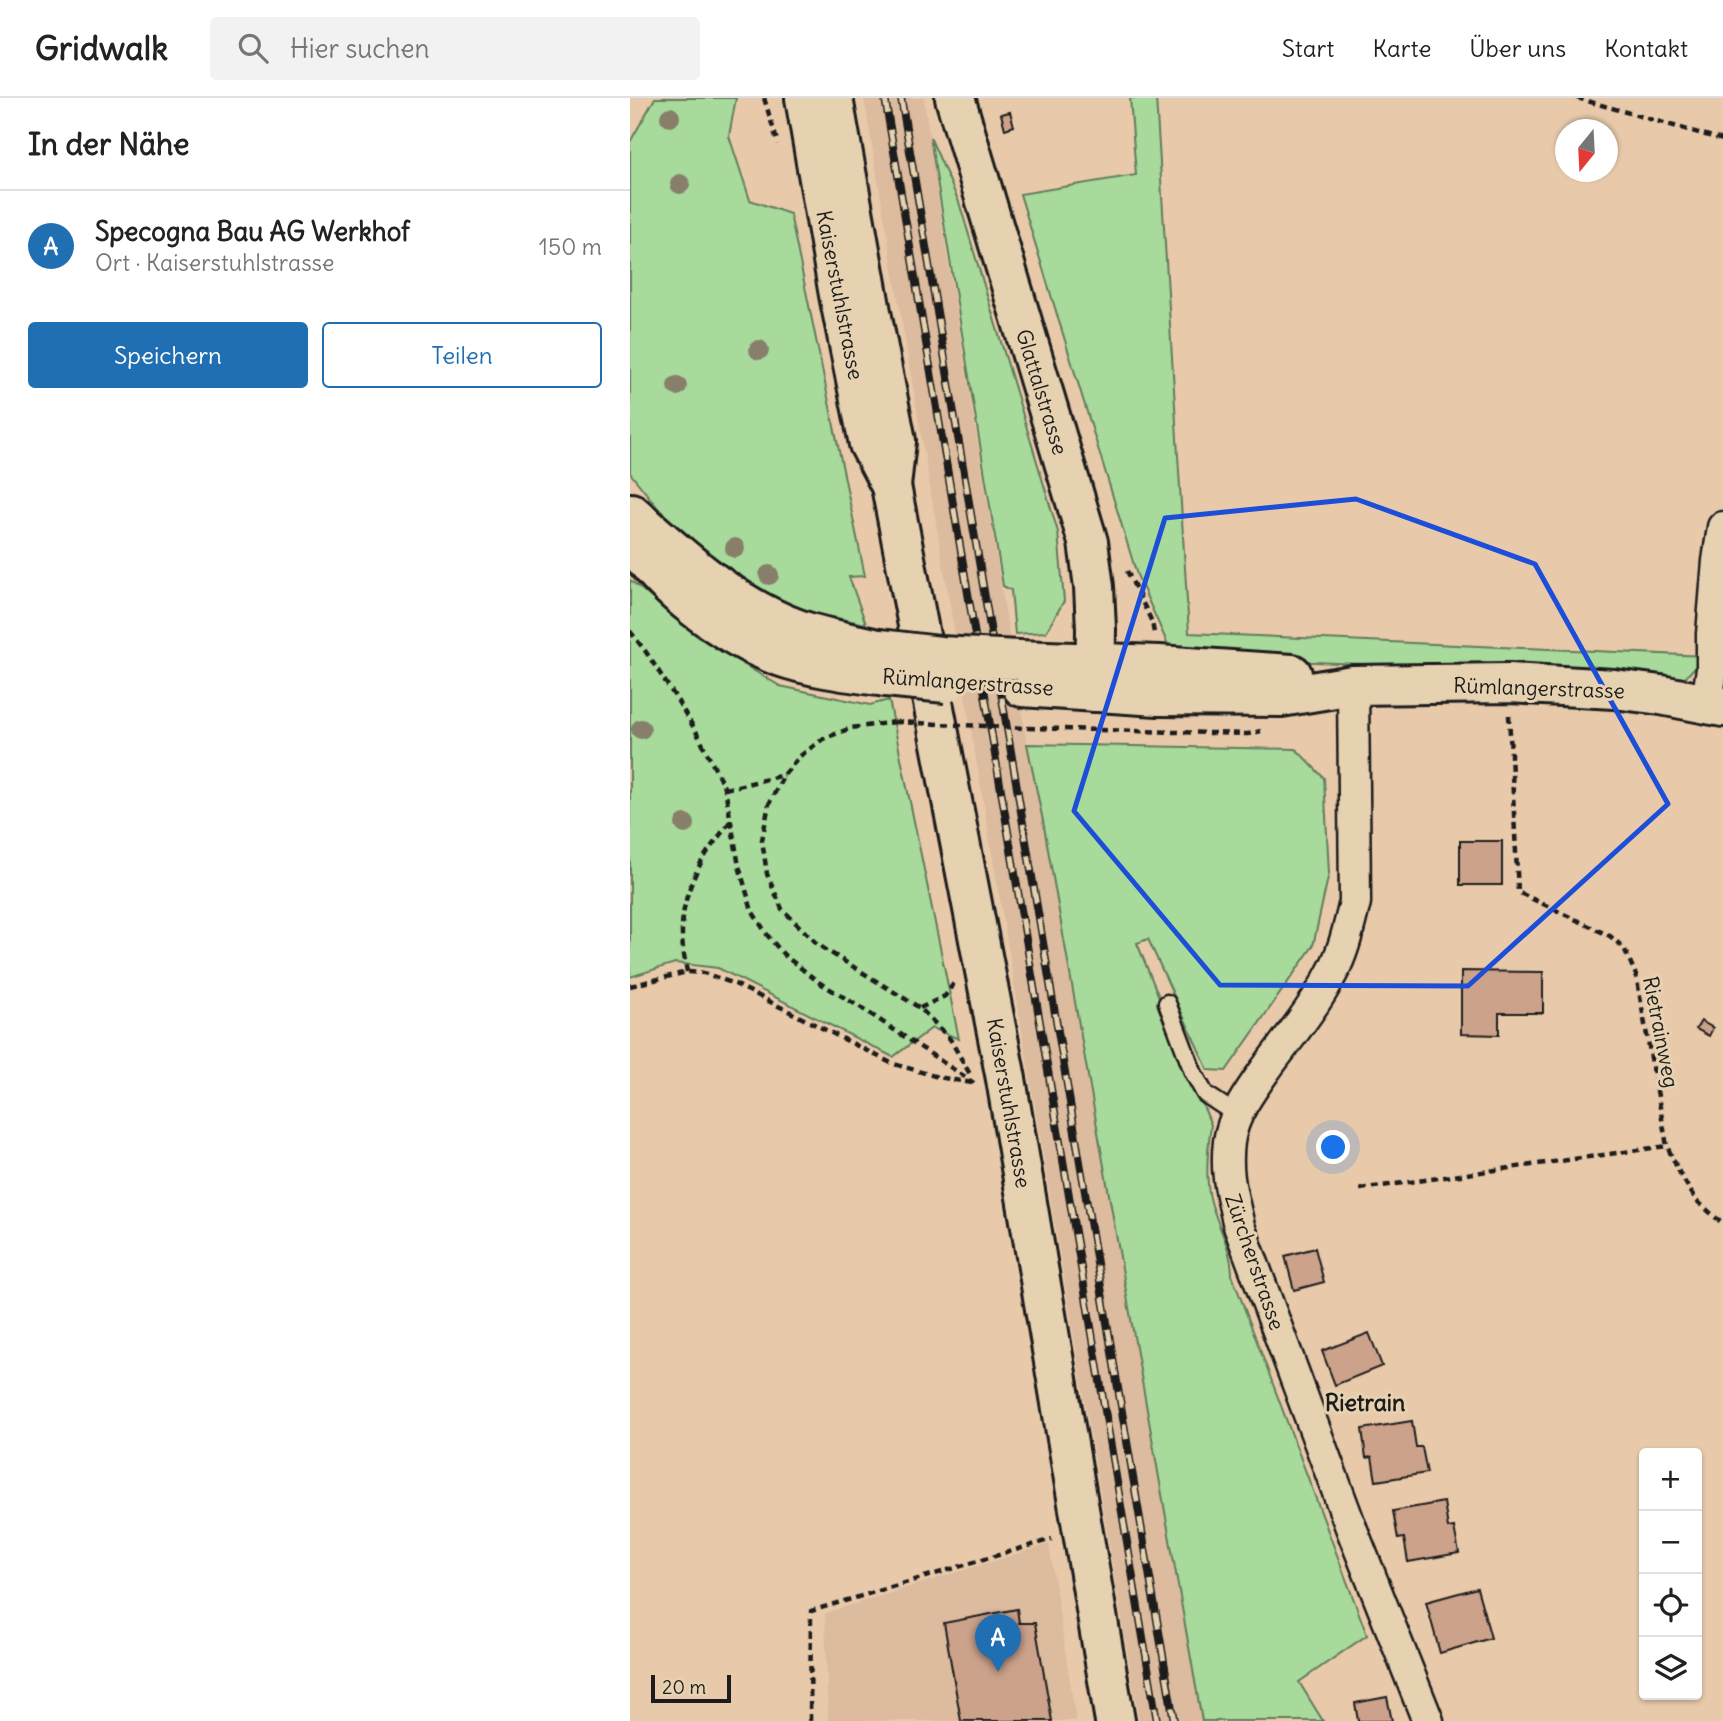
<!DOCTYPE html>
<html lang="de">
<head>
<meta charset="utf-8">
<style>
  :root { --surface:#fff; --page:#f2f2f2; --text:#222; --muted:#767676; --line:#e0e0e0; --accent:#1f6fb2 }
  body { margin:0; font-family:Delius,sans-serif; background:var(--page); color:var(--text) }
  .controls { position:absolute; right:21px; bottom:21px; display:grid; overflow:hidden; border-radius:7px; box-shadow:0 2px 5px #0004 }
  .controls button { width:63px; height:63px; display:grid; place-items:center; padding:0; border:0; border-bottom:2px solid var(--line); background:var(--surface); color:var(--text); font:35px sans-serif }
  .compass { position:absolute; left:925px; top:21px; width:63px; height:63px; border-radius:50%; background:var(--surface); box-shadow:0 2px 5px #0004; rotate:198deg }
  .scale { position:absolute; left:21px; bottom:18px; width:80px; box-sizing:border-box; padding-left:7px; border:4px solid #1c1c1c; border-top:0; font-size:19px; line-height:24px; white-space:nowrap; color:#1c1c1c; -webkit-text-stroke:5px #e6d1b0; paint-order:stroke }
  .you { position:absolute; left:704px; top:1050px; width:24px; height:24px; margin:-18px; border:5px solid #fff; border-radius:50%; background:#1a73e8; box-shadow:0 0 0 10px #1a73e833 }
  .badge { display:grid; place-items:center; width:46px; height:46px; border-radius:50%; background:var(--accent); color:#fff; font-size:23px; font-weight:700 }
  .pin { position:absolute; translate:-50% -58px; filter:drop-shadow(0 2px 4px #0008) }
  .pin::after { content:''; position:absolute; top:37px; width:24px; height:21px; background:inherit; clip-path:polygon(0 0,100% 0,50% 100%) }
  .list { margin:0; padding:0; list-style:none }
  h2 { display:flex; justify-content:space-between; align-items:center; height:91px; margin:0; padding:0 28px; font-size:30px }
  h2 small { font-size:23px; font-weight:400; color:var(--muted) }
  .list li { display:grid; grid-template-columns:46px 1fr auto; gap:21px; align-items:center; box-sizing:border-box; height:112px; padding:0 28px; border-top:2px solid var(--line) }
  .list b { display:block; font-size:26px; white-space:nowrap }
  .list p { margin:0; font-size:23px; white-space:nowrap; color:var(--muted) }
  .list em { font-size:23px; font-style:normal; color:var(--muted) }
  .actions { display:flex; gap:14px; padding:21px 28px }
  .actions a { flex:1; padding:16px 0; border:2px solid var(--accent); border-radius:7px; text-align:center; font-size:24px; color:var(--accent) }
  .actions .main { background:var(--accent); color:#fff }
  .icon { flex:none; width:38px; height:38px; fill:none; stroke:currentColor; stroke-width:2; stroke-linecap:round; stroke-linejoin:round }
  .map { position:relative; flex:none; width:1093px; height:1623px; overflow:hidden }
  header { display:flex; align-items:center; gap:42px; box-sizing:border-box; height:98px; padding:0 35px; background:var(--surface); border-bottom:2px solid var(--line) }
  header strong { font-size:33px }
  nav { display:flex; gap:38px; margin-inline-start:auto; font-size:24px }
  .search { width:490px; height:63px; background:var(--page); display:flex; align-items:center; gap:18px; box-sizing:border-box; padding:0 24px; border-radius:7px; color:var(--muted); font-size:26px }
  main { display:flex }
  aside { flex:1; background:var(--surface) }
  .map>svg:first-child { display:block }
  .built { fill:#dcbb9e }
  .green { fill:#a7da9b; stroke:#627b5c; stroke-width:2 }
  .building { fill:#cca28b; stroke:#1c1c1c; stroke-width:2 }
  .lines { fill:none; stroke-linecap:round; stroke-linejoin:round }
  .lane-casing { stroke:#1c1c1c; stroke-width:21 }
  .street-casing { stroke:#1c1c1c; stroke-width:35 }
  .secondary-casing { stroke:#1c1c1c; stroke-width:44 }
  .path { stroke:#1c1c1c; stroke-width:4.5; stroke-dasharray:7 5; stroke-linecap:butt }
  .lane { stroke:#e6d1b0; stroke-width:16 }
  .street { stroke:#e6d1b0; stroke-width:30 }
  .secondary { stroke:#e6d1b0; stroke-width:38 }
  .rail-casing { stroke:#1c1c1c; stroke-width:8 }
  .rail { stroke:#e6d1b0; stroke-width:5; stroke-dasharray:16; stroke-linecap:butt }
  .secondary-bridge-casing { stroke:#1c1c1c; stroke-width:44; stroke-linecap:butt }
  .path-bridge { stroke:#1c1c1c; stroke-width:4.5; stroke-dasharray:7 5; stroke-linecap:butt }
  .secondary-bridge { stroke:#e6d1b0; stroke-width:38 }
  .tree { fill:#877f6a }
  .marked { fill:none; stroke:#1d4ed8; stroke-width:5; stroke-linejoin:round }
  .labels { text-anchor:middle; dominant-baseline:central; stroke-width:6; stroke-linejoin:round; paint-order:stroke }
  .street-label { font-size:21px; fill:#1c1c1c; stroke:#e6d1b0 }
  .neighbourhood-label { font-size:23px; font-weight:bold; fill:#1c1c1c; stroke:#e6d1b0 }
</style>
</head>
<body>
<header>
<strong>Gridwalk</strong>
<div class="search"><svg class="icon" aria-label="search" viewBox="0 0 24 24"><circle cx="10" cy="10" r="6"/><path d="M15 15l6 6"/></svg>Hier suchen</div>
<nav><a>Start</a><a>Karte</a><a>Über uns</a><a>Kontakt</a></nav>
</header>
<main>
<aside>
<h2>In der Nähe<small></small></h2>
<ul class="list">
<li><span class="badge">A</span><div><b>Specogna Bau AG Werkhof</b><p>Ort · Kaiserstuhlstrasse</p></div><em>150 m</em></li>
</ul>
<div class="actions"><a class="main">Speichern</a><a>Teilen</a></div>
</aside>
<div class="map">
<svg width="1093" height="1623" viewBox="0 0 1093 1623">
  <rect width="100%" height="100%" fill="#e8caab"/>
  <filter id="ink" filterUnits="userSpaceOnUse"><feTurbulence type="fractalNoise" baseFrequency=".0143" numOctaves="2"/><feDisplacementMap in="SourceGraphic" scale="14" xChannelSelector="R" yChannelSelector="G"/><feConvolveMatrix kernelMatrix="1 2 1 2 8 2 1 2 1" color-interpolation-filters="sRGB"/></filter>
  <g filter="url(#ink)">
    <!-- built -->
    <g class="built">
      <polygon points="234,0 294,0 313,133 397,646 412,722 573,1623 509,1623"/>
      <polygon points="419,1446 446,1623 198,1623 195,1515"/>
    </g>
    <!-- green -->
    <g class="green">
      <polygon points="25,0 106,0 99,38 120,102 160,116 235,478 219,479 236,526 163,511 96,471 36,420 0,375 0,44"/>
      <polygon points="500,0 526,0 559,535 1075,558 1055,580 543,558 507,477 390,96 506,77"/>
      <polygon points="300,39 329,104 428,434 434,503 416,534 385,536 381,492 373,488"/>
      <polygon points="0,482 76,544 150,588 240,607 259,602 329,941 302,930 263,959 88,870 45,865 0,879"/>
      <path d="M 397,646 L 666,651 L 694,680 L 699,775 L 683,848 L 596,973 L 578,972 L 518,841 L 507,845 L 581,1027 C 578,1048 575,1083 581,1104 C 588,1129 602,1151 602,1177 L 737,1537 L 669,1584 L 693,1623 L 572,1623 L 413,723 Z"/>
    </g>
    <!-- building -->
    <g class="building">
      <polygon points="380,14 384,28 375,31 371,16"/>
      <rect x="830" y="743" width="42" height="44"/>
      <polygon points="831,873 913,874 913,915 869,915 869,937 831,936"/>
      <polygon points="1071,923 1083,930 1079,938 1066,931"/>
      <polygon points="685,1150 694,1184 664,1192 655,1158"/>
      <polygon points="739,1235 752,1268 705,1287 692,1253"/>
      <polygon points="782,1323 786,1349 792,1349 797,1375 746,1383 742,1359 736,1360 732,1331"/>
      <polygon points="814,1404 818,1430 824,1429 829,1455 778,1464 774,1440 768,1441 763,1413"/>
      <polygon points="847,1490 861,1540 810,1555 796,1504"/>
      <polygon points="387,1511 389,1525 405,1525 422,1623 331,1623 314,1525"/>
      <polygon points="757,1599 762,1623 728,1623 725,1605"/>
    </g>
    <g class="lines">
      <defs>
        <polyline id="lane" points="537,905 563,974 575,996 607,1017"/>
        <g id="street">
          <path d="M 723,587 L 725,804 C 719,828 714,853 702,875 C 686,906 662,936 641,964 C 624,988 603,1014 599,1044 C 595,1076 602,1097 609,1128 L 722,1432 L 798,1623"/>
          <polyline points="1077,604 1082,571 1082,536 1088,463 1093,429"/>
        </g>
        <g id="secondary">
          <polyline points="175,0 209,197 239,346 261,388 376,981 485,1623"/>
          <polyline points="203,0 241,214 266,343 261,388"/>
          <polyline points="325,0 458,444 464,489 466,531 465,594"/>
          <path d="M 1,415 C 51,459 101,506 165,530 C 192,540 221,545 249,551"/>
          <path d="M 0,437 C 26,488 96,539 149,558 C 183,570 220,574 256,579"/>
          <polyline points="388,562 529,567 662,576"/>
          <polyline points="392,589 528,598 651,599 723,587 879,585 984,591 1031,597 1093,609"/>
        </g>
      </defs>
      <!-- lane casing -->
      <use href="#lane" class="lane-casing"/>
      <!-- street casing -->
      <use href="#street" class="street-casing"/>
      <!-- secondary casing -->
      <use href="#secondary" class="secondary-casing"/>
      <!-- path -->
      <g class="path">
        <polyline points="134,0 148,46"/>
        <polyline points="947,0 1093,42"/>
        <polyline points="497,473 522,524 524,535"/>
        <polyline points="0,533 16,554 44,597 67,635 95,691 109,768 122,813 138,838 154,857 190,885 230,909 344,985"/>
        <polyline points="879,617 888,794 980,838 994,850 1006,877 1037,1048 1050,1076 1066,1102 1093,1126"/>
        <polyline points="265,624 221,630 193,641 170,658 154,677 139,706 132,742 137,776 152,811 188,847 290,910 320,941 341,978"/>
        <polyline points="398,630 618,636 631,633"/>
        <polyline points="95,691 154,677"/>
        <path d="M 57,874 C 55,862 52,849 52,836 C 51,809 61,781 75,758 C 83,745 93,734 101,722"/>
        <polyline points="0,888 57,874 74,875 105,886 261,965 308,979 342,985"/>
        <polyline points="290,910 315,898 324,885"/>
        <polyline points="730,1091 1037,1048"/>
        <polyline points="180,1623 181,1513 422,1441"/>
      </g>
      <!-- lane -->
      <use href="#lane" class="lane"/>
      <!-- street -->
      <use href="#street" class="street"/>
      <!-- secondary -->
      <use href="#secondary" class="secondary"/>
      <defs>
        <g id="rail">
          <polyline points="255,0 527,1623"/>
          <polyline points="271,0 544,1623"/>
        </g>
      </defs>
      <!-- rail casing -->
      <use href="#rail" class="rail-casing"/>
      <!-- rail -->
      <use href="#rail" class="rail"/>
      <defs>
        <g id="secondary-bridge">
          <polyline points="249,551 310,558 388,562"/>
          <polyline points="256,579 316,585"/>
        </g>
      </defs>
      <!-- secondary-bridge casing -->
      <use href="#secondary-bridge" class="secondary-bridge-casing"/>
      <!-- path-bridge -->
      <polyline class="path-bridge" points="265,624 398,630"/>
      <!-- secondary-bridge -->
      <use href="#secondary-bridge" class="secondary-bridge"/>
    </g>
    <!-- trees -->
    <g class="tree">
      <circle cx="40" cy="19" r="10"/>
      <circle cx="50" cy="86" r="10"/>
      <circle cx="129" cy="252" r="10"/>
      <circle cx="47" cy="288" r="10"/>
      <circle cx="105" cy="450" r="10"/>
      <circle cx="139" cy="477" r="10"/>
      <circle cx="11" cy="631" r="10"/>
      <circle cx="55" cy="726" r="10"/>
    </g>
  </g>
  <!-- marked area -->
  <path class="marked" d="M 726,401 L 905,466 L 1038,706 L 838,888 L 590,887 L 444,713 L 535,420 Z"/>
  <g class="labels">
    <!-- street labels -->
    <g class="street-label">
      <text transform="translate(210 197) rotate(79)">Kaiserstuhlstrasse</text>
      <text transform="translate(412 294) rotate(73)">Glattalstrasse</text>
      <text transform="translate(338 584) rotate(4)">Rümlangerstrasse</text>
      <text transform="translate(909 590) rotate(2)">Rümlangerstrasse</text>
      <text transform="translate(1031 934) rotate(79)">Rietrainweg</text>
      <text transform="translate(379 1005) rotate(80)">Kaiserstuhlstrasse</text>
      <text transform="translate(625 1164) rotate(71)">Zürcherstrasse</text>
    </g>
    <!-- neighbourhood labels -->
    <g class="neighbourhood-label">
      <text x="735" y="1304">Rietrain</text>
    </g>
  </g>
</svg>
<div class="controls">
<button>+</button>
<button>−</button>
<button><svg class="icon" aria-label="locate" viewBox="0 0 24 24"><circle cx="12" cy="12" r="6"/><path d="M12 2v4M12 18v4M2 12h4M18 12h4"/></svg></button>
<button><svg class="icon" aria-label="layers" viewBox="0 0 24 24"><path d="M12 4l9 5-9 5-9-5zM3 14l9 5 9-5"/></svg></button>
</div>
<svg class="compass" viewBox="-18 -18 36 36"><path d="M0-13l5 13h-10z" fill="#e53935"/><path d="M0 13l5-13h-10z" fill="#767676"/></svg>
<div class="scale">20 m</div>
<div class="you"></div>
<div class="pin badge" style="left:368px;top:1574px">A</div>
</div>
</main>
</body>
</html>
